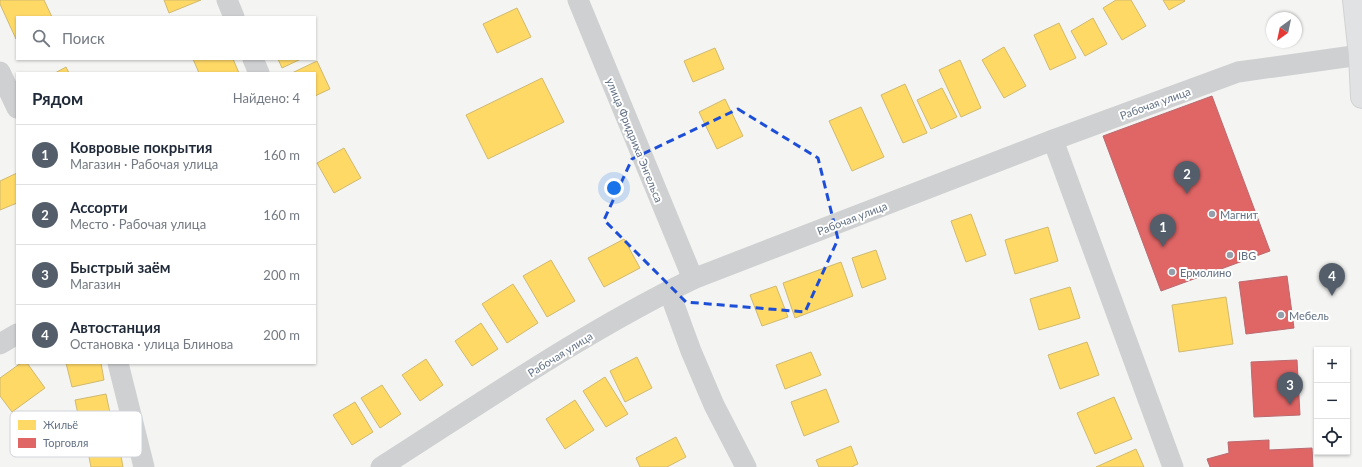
<!DOCTYPE html>
<html lang="ru">
<head>
<meta charset="utf-8">
<style>
  :root { --surface:#fff; --page:#f6f6f7; --text:#1f2937; --muted:#747a83; --line:#e0e1e3; --accent:#545e6b }
  body { margin:0; font-family:Lato,sans-serif; background:var(--page); color:var(--text) }
  .controls { position:absolute; right:12px; bottom:12px; display:grid; overflow:hidden; border-radius:0px; box-shadow:0 1px 3px #0004 }
  .controls button { width:36px; height:36px; display:grid; place-items:center; padding:0; border:0; border-bottom:1px solid var(--line); background:var(--surface); color:var(--text); font:20px sans-serif }
  .compass { position:absolute; left:1266px; top:12px; width:36px; height:36px; border-radius:50%; background:var(--surface); box-shadow:0 1px 3px #0004; rotate:213deg }
  .you { position:absolute; left:614px; top:188px; width:14px; height:14px; margin:-10px; border:3px solid #fff; border-radius:50%; background:#1a73e8; box-shadow:0 0 0 6px #1a73e833 }
  .badge { display:grid; place-items:center; width:26px; height:26px; border-radius:50%; background:var(--accent); color:#fff; font-size:13px; font-weight:700 }
  .pin { position:absolute; translate:-50% -33px; filter:drop-shadow(0 1px 2px #0008) }
  .pin::after { content:''; position:absolute; top:21px; width:14px; height:12px; background:inherit; clip-path:polygon(0 0,100% 0,50% 100%) }
  .list { margin:0; padding:0; list-style:none }
  h2 { display:flex; justify-content:space-between; align-items:center; height:52px; margin:0; padding:0 16px; font-size:17px }
  h2 small { font-size:13px; font-weight:400; color:var(--muted) }
  .list li { display:grid; grid-template-columns:26px 1fr auto; gap:12px; align-items:center; box-sizing:border-box; height:60px; padding:0 16px; border-top:1px solid var(--line) }
  .list b { display:block; font-size:15px; white-space:nowrap }
  .list p { margin:0; font-size:13px; white-space:nowrap; color:var(--muted) }
  .list em { font-size:13px; font-style:normal; color:var(--muted) }
  .icon { flex:none; width:22px; height:22px; fill:none; stroke:currentColor; stroke-width:2; stroke-linecap:round; stroke-linejoin:round }
  .map { position:relative; flex:none; width:1362px; height:467px; overflow:hidden }
  .search { position:absolute; background:var(--surface); box-shadow:0 1px 3px #0004; left:16px; top:16px; width:300px; height:44px; display:flex; align-items:center; gap:10px; box-sizing:border-box; padding:0 14px; border-radius:0px; color:var(--muted); font-size:15px }
  .panel { position:absolute; background:var(--surface); box-shadow:0 1px 3px #0004; left:16px; top:72px; width:300px; height:292px; border-radius:0px }
  .map>svg:first-child { display:block }
  .homes { fill:#ffd966; stroke:#d0ba6f }
  .shops { fill:#e06666; stroke:#ba696f }
  .lines { fill:none; stroke-linecap:round; stroke-linejoin:round }
  .secondary-casing { stroke:#d0d2d2; stroke-width:24 }
  .minor { stroke:#cfd0d1; stroke-width:21 }
  .secondary { stroke:#e1e2e3; stroke-width:22 }
  .marked { fill:none; stroke:#1d4ed8; stroke-width:3; stroke-dasharray:8 5; stroke-linejoin:round }
  .poi-dot { fill:#959faa; stroke:#fff; stroke-width:1.5 }
  .labels { text-anchor:middle; dominant-baseline:central; stroke-width:4; stroke-linejoin:round; paint-order:stroke }
  .street-label { font-size:11px; fill:#627184; stroke:#fff }
  .poi-label { font-size:11px; fill:#627184; stroke:#fff; text-anchor:start }
  .key { fill:#fff; stroke:#d0d4da; stroke-width:1 }
  .key-label { font-size:11px; fill:#627184 }
</style>
</head>
<body>
<div class="map">
<svg width="1362" height="467" viewBox="0 0 1362 467">
  <rect width="100%" height="100%" fill="#f4f4f2"/>
  <!-- homes -->
  <g class="homes">
    <polygon points="0,0 44,0 52,17 17,17 16,39 0,4"/>
    <polygon points="164,0 201,0 169,13"/>
    <polygon points="1116,0 1131,0 1146,26 1122,40 1103,8"/>
    <polygon points="1163,0 1184,0 1185,1 1169,10"/>
    <polygon points="517,8 531,37 497,53 483,24"/>
    <polygon points="1093,18 1107,44 1085,56 1071,31"/>
    <polygon points="1059,23 1076,58 1050,70 1034,35"/>
    <polygon points="1004,47 1026,86 1004,98 982,60"/>
    <polygon points="715,48 724,69 693,82 684,61"/>
    <polygon points="193,59 233,59 239,73 199,73"/>
    <polygon points="278,59 301,59 282,68"/>
    <polygon points="960,60 981,108 961,117 939,70"/>
    <polygon points="317,61 330,89 315,96 315,73 292,73"/>
    <polygon points="66,67 69,73 55,73"/>
    <polygon points="542,78 564,122 488,159 466,115"/>
    <polygon points="905,84 927,133 903,143 881,95"/>
    <polygon points="942,88 957,117 931,129 917,100"/>
    <polygon points="725,99 743,136 717,149 699,112"/>
    <polygon points="861,107 884,157 852,171 829,121"/>
    <polygon points="344,148 361,178 334,193 317,163"/>
    <polygon points="17,173 17,203 0,210 0,181"/>
    <polygon points="971,214 986,255 966,262 951,221"/>
    <polygon points="1048,227 1058,261 1015,274 1005,240"/>
    <polygon points="624,239 640,268 604,287 588,258"/>
    <polygon points="876,250 886,279 862,288 852,258"/>
    <polygon points="551,260 575,301 547,317 523,276"/>
    <polygon points="841,262 853,296 795,318 783,283"/>
    <polygon points="513,284 538,323 507,343 482,304"/>
    <polygon points="776,286 788,317 762,326 750,295"/>
    <polygon points="1070,287 1080,318 1039,330 1030,299"/>
    <polygon points="1226,297 1233,344 1179,352 1172,305"/>
    <polygon points="481,323 498,349 472,366 455,341"/>
    <polygon points="1087,342 1099,375 1060,389 1048,355"/>
    <polygon points="811,352 821,375 785,389 776,365"/>
    <polygon points="637,357 652,388 625,402 610,371"/>
    <polygon points="426,359 443,385 420,401 402,375"/>
    <polygon points="21,363 27,363 45,388 12,412 0,396 0,378"/>
    <polygon points="66,363 101,363 104,380 72,387"/>
    <polygon points="605,377 628,414 606,427 583,391"/>
    <polygon points="382,385 401,414 380,428 361,398"/>
    <polygon points="826,389 839,422 804,436 791,402"/>
    <polygon points="106,394 115,437 84,443 75,400"/>
    <polygon points="1114,397 1132,439 1095,454 1077,413"/>
    <polygon points="575,400 594,430 565,449 546,419"/>
    <polygon points="355,402 373,432 352,445 333,415"/>
    <polygon points="676,437 686,457 667,467 640,467 636,458"/>
    <polygon points="119,445 123,467 91,467 88,452"/>
    <polygon points="851,446 858,464 853,466 853,467 819,467 816,460"/>
    <polygon points="1136,449 1144,467 1096,467"/>
  </g>
  <!-- shops -->
  <g class="shops">
    <polygon points="1212,96 1270,251 1161,291 1103,136"/>
    <polygon points="1287,276 1294,328 1246,334 1239,282"/>
    <polygon points="1297,360 1300,415 1254,417 1251,362"/>
    <polygon points="1269,440 1269,450 1312,448 1313,467 1210,467 1207,459 1229,453 1228,442"/>
  </g>
  <g class="lines">
    <defs>
      <polyline id="secondary" points="1354,0 1360,55 1362,97"/>
    </defs>
    <!-- secondary casing -->
    <use href="#secondary" class="secondary-casing"/>
    <!-- minor -->
    <g class="minor">
      <polyline points="227,0 234,17"/>
      <polyline points="578,0 693,279"/>
      <polyline points="253,59 259,73"/>
      <polyline points="0,72 17,108"/>
      <polyline points="1053,140 1173,467"/>
      <polyline points="669,291 691,351 714,405 746,467"/>
      <polyline points="0,344 17,334"/>
      <polyline points="118,363 144,467"/>
      <path d="M 381,467 C 483,402 584,332 693,279 L 1053,140 L 1238,72 L 1360,55"/>
    </g>
    <!-- secondary -->
    <use href="#secondary" class="secondary"/>
  </g>
  <!-- marked area -->
  <path class="marked" d="M 738,109 L 818,158 L 838,239 L 805,312 L 686,302 L 604,220 L 632,159 Z"/>
  <!-- markers -->
  <g class="poi-dot">
    <circle cx="1212" cy="214" r="4"/>
    <circle cx="1230" cy="255" r="4"/>
    <circle cx="1172" cy="272" r="4"/>
    <circle cx="1281" cy="315" r="4"/>
  </g>
  <g class="labels">
    <!-- street labels -->
    <g class="street-label">
      <text transform="translate(1155 103) rotate(-20)">Рабочая улица</text>
      <text transform="translate(635 140) rotate(68)">улица Фридриха Энгельса</text>
      <text transform="translate(852 218) rotate(-21)">Рабочая улица</text>
      <text transform="translate(560 354) rotate(-32)">Рабочая улица</text>
    </g>
    <!-- poi labels -->
    <g class="poi-label">
      <text x="1220" y="214">Магнит</text>
      <text x="1238" y="255">IBG</text>
      <text x="1180" y="272">Ермолино</text>
      <text x="1289" y="315">Мебель</text>
    </g>
  </g>
  <!-- legend -->
  <rect x="10" y="411" width="132" height="46" rx="6" class="key"/>
  <rect x="18" y="420" width="18" height="10" fill="#ffd966"/>
  <rect x="18" y="438" width="18" height="10" fill="#e06666"/>
  <g class="key-label">
    <text x="43" y="429">Жильё</text>
    <text x="43" y="447">Торговля</text>
  </g>
</svg>
<div class="controls">
<button>+</button>
<button>−</button>
<button><svg class="icon" aria-label="locate" viewBox="0 0 24 24"><circle cx="12" cy="12" r="6"/><path d="M12 2v4M12 18v4M2 12h4M18 12h4"/></svg></button>
</div>
<svg class="compass" viewBox="-18 -18 36 36"><path d="M0-13l5 13h-10z" fill="#e53935"/><path d="M0 13l5-13h-10z" fill="#747a83"/></svg>
<div class="you"></div>
<div class="pin badge" style="left:1163px;top:247px">1</div>
<div class="pin badge" style="left:1187px;top:194px">2</div>
<div class="pin badge" style="left:1290px;top:405px">3</div>
<div class="pin badge" style="left:1332px;top:296px">4</div>
<div class="search"><svg class="icon" aria-label="search" viewBox="0 0 24 24"><circle cx="10" cy="10" r="6"/><path d="M15 15l6 6"/></svg>Поиск</div>
<section class="panel">
<h2>Рядом<small>Найдено: 4</small></h2>
<ul class="list">
<li><span class="badge">1</span><div><b>Ковровые покрытия</b><p>Магазин · Рабочая улица</p></div><em>160 m</em></li>
<li><span class="badge">2</span><div><b>Ассорти</b><p>Место · Рабочая улица</p></div><em>160 m</em></li>
<li><span class="badge">3</span><div><b>Быстрый заём</b><p>Магазин</p></div><em>200 m</em></li>
<li><span class="badge">4</span><div><b>Автостанция</b><p>Остановка · улица Блинова</p></div><em>200 m</em></li>
</ul>
</section>
</div>
</body>
</html>
